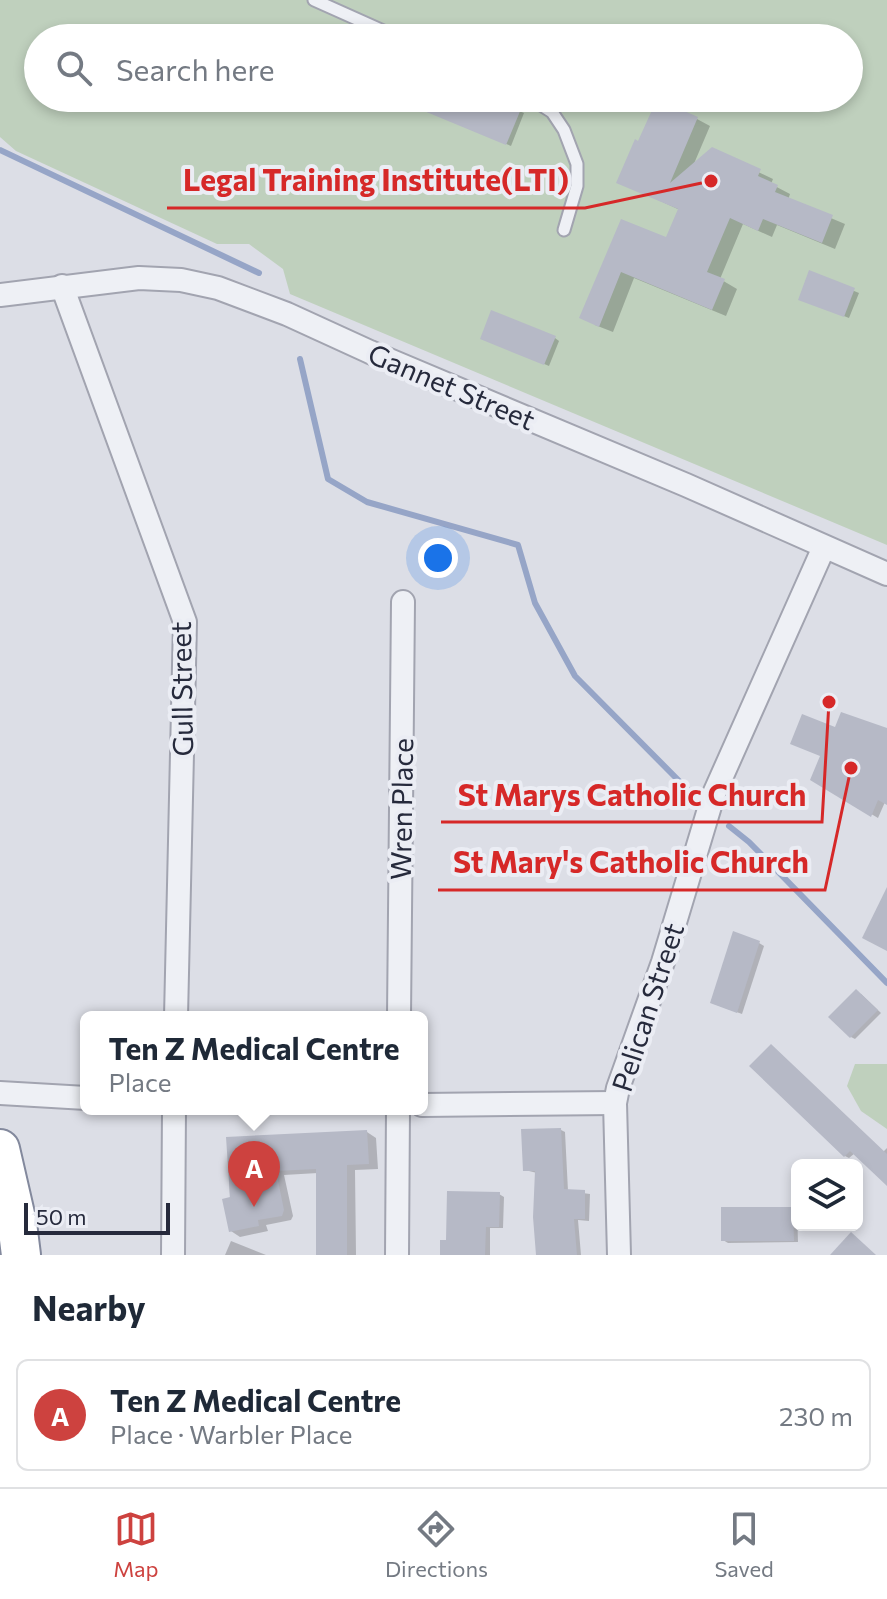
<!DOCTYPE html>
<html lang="en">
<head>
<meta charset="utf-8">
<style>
  :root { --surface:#fff; --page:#f6f6f7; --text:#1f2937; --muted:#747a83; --line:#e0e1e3; --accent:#cd423f }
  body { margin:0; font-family:Commissioner,sans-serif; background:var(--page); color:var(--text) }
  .controls { position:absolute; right:24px; bottom:24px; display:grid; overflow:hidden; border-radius:12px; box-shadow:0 4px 12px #0003 }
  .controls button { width:72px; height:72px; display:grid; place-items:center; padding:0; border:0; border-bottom:2px solid var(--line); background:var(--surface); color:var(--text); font:40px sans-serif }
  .scale { position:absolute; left:24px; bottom:20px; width:146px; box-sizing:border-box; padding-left:8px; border:4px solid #262a3c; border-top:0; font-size:22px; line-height:28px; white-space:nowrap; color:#262a3c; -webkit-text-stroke:6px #ebedf4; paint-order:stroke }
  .you { position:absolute; left:438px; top:558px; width:28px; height:28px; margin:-20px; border:6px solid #fff; border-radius:50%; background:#1a73e8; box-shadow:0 0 0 12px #1a73e833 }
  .badge { display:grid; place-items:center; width:52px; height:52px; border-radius:50%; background:var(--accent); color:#fff; font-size:26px; font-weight:700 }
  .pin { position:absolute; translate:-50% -66px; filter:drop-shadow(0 2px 4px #0008) }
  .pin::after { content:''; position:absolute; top:42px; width:28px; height:24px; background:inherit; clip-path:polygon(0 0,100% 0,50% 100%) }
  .popup { position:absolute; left:80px; top:1011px; width:348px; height:104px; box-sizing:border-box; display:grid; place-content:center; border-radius:12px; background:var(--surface); filter:drop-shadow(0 2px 6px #0005); font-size:26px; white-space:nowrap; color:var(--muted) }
  .popup b { font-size:30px; color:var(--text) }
  .popup::after { content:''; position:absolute; left:50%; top:100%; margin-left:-16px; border:16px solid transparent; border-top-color:var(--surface) }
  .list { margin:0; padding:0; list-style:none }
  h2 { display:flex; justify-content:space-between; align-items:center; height:104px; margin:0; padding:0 32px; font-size:34px }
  h2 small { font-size:26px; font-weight:400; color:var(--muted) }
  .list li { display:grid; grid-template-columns:52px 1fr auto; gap:24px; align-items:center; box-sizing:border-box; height:112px; margin:0 16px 16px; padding:0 16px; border:2px solid var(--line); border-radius:12px }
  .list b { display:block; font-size:30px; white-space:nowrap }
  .list p { margin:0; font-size:26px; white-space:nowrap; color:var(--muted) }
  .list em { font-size:26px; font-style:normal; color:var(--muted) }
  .icon { flex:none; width:44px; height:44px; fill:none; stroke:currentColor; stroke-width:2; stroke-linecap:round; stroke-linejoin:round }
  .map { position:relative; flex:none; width:887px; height:1255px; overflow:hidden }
  .search { position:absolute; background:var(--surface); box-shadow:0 4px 12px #0003; left:24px; right:24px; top:24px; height:88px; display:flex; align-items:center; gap:20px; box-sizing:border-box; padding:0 28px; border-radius:44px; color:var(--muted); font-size:30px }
  .sheet { height:232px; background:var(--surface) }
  nav { display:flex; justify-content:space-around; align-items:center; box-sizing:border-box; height:112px; border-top:2px solid var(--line); background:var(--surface); font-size:22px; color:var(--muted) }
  nav a { display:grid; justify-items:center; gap:4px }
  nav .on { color:var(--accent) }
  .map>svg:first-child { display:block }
  .green { fill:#bfd0bd; fill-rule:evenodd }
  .shadow { fill:#0003 }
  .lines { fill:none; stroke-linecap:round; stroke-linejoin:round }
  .stream { stroke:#96a5c7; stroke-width:6 }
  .building { fill:#b6b9c6 }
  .service-casing { stroke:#a2a4b0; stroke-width:15 }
  .minor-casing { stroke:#a2a4b0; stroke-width:26 }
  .trunk-casing { stroke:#83899d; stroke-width:42 }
  .service { stroke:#eef0f5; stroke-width:11 }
  .minor { stroke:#eef0f5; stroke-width:22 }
  .trunk { stroke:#fff; stroke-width:38 }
  .labels { text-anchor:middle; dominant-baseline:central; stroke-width:8; stroke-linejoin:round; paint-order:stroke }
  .street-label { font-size:28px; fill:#262a3c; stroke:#ebedf4 }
  .leader { fill:none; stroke:#d62828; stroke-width:3 }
  .callout-dot { fill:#d62828; stroke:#ebedf4; stroke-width:3 }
  .callout-label { font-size:30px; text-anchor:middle; font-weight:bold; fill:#d62828; stroke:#ebedf4; stroke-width:8; stroke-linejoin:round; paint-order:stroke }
</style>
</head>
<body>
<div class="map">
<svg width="887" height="1255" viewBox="0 0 887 1255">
  <rect width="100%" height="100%" fill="#dcdee6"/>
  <!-- green -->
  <g class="green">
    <path d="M 0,0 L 887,0 L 887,545 L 290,294 L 283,269 L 249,244 L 217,244 L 16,151 L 0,137 ZM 38,38 L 849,38 L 849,98 L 38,98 Z"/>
    <polygon points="855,1064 887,1064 887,1129 861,1111 847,1086"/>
  </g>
  <!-- shadow -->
  <g class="shadow">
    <polygon points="431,98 489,98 524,113 511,146 431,113"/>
    <polygon points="697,119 710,126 693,166 712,150 773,179 771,184 790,194 788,200 845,224 835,249 777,225 772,237 743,224 720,279 737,289 726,316 634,278 613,332 595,325 622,221 667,240 680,210 619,182"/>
    <polygon points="810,273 859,293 849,318 805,301"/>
    <polygon points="555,338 559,341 549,366 487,340"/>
    <polygon points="836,729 887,730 887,803 885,802 878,818 812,779"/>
    <polygon points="759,943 764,946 742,1014 717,1005"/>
    <polygon points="861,994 881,1013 855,1039 851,1037"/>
    <polygon points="752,1066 883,1152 887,1148 887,1183 855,1153 849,1158 845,1156"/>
    <polygon points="561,1130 565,1132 568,1191 590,1194 589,1221 578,1220 581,1255 538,1255 537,1173 525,1170"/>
    <polygon points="367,1132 376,1138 378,1169 355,1170 356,1255 318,1255 318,1173 284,1175 293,1216 291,1220 266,1225 268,1231 240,1237 231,1231 228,1139"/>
    <polygon points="499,1194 504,1197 503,1228 490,1228 490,1255 442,1255 448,1242"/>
    <polygon points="793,1209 797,1211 798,1242 728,1243 723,1240"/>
    <polygon points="231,1241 266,1255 225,1255"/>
  </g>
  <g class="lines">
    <!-- stream -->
    <g class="stream">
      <polyline points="0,150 259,273"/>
      <polyline points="300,359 328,479 367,502 518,545 535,603 575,676 691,793"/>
      <polyline points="729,826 749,842 887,983"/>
    </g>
  </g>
  <!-- building -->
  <g class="building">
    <polygon points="429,98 494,98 521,109 506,145 424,111"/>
    <polygon points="657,99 698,117 670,183 712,147 761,169 758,176 778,185 775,192 833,215 822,243 763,219 758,231 730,218 707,272 725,279 712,310 621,272 599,327 579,318 621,219 666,237 678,209 616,183 635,139 638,141"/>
    <polygon points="809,270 855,288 844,317 798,300"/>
    <polygon points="491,310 556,336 544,365 480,339"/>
    <polygon points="841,712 887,728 887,805 878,800 871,817 810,780 820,756 790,744 802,714 835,727"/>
    <polygon points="887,887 887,951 862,938"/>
    <polygon points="733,931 760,941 737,1013 710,1003"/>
    <polygon points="856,989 878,1010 850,1038 828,1017"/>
    <polygon points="771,1044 887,1154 887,1186 850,1151 844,1157 749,1066"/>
    <polygon points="561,1128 564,1189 585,1190 585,1219 574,1219 577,1255 536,1255 533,1217 535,1171 523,1171 521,1129"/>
    <polygon points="367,1130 369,1164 347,1165 347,1255 316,1255 316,1169 276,1171 284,1210 282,1216 258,1220 259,1226 229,1232 222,1199 230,1197 226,1137"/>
    <polygon points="447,1191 500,1192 499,1227 486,1227 485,1255 440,1255 440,1240 446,1240"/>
    <polygon points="721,1207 793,1207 794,1241 721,1241"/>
    <polygon points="851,1232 876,1255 830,1255"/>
  </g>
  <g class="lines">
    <defs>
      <g id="service">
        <polyline points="314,0 399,38"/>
        <polyline points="530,98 552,112 564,130 577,164 577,186 564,230"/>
      </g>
      <g id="minor">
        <polyline points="62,286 185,622 176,1017"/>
        <polyline points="0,295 139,278 181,280 218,288 287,314 370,352 686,485 887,574"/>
        <polyline points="399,1017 403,602"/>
        <polyline points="0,1093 86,1098"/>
        <polyline points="422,1105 615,1103"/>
        <polyline points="173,1255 174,1109"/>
        <polyline points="397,1255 398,1109"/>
        <polyline points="619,1255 615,1103 618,1088 663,962 713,796 824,547"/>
      </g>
      <polyline id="trunk" points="0,1149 17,1223 21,1255"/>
    </defs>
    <!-- service casing -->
    <use href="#service" class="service-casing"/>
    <!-- minor casing -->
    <use href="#minor" class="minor-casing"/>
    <!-- trunk casing -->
    <use href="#trunk" class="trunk-casing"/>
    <!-- service -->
    <use href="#service" class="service"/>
    <!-- minor -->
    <use href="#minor" class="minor"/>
    <!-- trunk -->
    <use href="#trunk" class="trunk"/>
  </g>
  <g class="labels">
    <!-- street labels -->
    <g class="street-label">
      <text transform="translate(452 386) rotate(23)">Gannet Street</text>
      <text transform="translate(181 689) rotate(-91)">Gull Street</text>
      <text transform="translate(401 809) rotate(-89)">Wren Place</text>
      <text transform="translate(647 1007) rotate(-72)">Pelican Street</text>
    </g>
  </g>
  <!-- callouts -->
  <path class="leader" d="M711 181L585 208H167M829 702L822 822H441M851 768L825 890H438"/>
  <g class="callout-dot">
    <circle cx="711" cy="181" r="8"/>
    <circle cx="829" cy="702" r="8"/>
    <circle cx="851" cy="768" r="8"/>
  </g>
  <g class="callout-label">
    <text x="376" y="191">Legal Training Institute(LTI)</text>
    <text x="632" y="806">St Marys Catholic Church</text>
    <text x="631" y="873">St Mary's Catholic Church</text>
  </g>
</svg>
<div class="controls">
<button><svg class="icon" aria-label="layers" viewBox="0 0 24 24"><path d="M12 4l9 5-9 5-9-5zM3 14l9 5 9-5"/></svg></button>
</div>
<div class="scale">50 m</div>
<div class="you"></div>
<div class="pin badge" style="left:254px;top:1207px">A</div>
<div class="popup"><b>Ten Z Medical Centre</b>Place</div>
<div class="search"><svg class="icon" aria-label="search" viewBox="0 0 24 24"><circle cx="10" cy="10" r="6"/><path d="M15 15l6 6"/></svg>Search here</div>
</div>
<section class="sheet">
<h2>Nearby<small></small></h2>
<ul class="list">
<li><span class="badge">A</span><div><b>Ten Z Medical Centre</b><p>Place · Warbler Place</p></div><em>230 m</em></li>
</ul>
</section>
<nav>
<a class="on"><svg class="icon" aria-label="map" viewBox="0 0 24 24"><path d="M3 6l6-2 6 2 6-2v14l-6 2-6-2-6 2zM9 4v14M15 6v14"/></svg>Map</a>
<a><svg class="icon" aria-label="directions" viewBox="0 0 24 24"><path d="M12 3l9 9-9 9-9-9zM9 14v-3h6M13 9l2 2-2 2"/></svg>Directions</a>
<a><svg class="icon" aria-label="saved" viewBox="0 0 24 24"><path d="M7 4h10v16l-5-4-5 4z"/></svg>Saved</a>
</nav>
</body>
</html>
